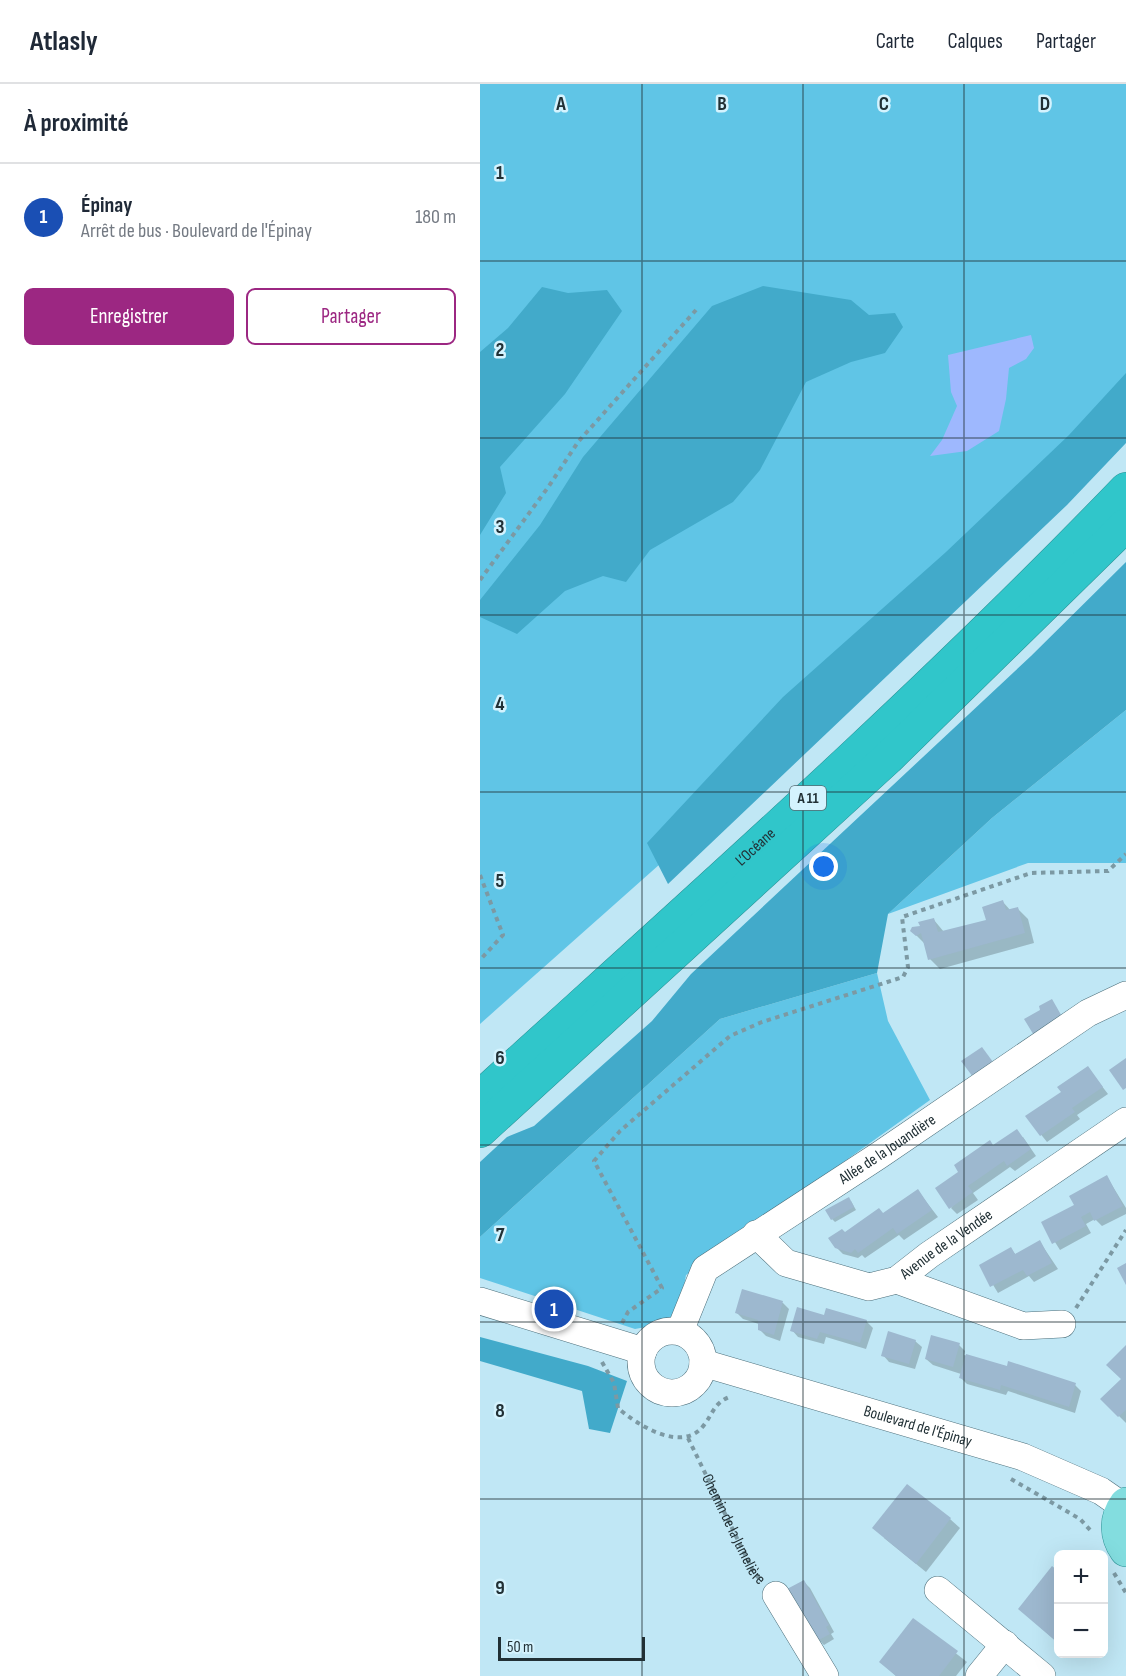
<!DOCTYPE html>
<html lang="fr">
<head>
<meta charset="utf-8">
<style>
  :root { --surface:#fff; --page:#f2f2f3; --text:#1f2937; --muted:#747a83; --line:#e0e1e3; --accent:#9c2782 }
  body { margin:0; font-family:"Sofia Sans Condensed",sans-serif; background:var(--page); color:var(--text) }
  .controls { position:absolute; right:18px; bottom:18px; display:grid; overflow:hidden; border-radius:9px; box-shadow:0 6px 24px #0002 }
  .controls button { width:54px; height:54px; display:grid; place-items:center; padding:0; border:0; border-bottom:2px solid var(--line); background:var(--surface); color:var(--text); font:30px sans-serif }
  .scale { position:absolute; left:18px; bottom:15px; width:147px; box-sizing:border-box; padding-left:6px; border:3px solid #213035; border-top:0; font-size:16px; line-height:21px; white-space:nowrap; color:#213035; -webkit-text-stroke:4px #d4f3fe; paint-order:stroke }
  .you { position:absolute; left:344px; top:783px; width:21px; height:21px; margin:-15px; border:4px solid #fff; border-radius:50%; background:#1a73e8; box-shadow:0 0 0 9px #1a73e833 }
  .badge { display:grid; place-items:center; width:39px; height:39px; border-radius:50%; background:var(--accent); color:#fff; font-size:20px; font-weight:700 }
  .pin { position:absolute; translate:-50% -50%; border:3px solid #fff; box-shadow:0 2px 6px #0006 }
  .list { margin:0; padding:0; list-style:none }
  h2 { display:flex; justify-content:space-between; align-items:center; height:78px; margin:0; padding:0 24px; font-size:26px }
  h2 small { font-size:20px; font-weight:400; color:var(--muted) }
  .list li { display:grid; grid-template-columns:39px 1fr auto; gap:18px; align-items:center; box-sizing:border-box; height:108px; padding:0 24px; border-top:2px solid var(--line) }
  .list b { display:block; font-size:22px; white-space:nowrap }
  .list p { margin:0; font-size:20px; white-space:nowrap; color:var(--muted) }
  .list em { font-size:20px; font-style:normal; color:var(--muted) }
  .actions { display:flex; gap:12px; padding:18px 24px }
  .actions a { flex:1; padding:14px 0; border:2px solid var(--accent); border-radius:9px; text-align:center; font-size:21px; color:var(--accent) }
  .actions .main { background:var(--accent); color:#fff }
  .map { position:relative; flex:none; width:646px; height:1592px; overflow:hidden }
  header { display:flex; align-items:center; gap:36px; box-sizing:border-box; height:84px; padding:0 30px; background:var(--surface); border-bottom:2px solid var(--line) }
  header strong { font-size:28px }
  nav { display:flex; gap:33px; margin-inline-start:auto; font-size:21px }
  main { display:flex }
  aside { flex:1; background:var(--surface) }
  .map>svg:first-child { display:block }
  .green { fill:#60c5e6 }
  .forest { fill:#42aaca }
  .water { fill:#9eb8fe }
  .shadow { fill:#0003 }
  .building { fill:#9db8cf }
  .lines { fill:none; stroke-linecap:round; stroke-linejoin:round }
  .minor-casing { stroke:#4c6f7b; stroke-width:28 }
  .major-casing { stroke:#2b9296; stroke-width:34 }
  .highway-casing { stroke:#2b9296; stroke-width:34 }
  .path { stroke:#7c99a3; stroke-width:4; stroke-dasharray:4.5 4.5; stroke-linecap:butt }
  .minor { stroke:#fff; stroke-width:27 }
  .major { stroke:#83dddf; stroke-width:33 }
  .highway { stroke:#30c6ca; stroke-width:33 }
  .grid { fill:none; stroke:#213035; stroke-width:1.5; stroke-opacity:0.55 }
  .labels { text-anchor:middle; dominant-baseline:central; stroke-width:5; stroke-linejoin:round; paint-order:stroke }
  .shield { fill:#d4f3fe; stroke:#576a71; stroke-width:1.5 }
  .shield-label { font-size:15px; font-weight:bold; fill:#213035 }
  .street-label { font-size:16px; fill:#213035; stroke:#d4f3fe }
  .grid-label { font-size:20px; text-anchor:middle; font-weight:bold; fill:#213035; stroke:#d4f3fe; stroke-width:5; stroke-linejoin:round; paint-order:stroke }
</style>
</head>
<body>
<header>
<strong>Atlasly</strong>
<nav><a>Carte</a><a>Calques</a><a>Partager</a></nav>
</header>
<main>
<aside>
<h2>À proximité<small></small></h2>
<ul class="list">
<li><span class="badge" style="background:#1a4fb4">1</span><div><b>Épinay</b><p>Arrêt de bus · Boulevard de l'Épinay</p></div><em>180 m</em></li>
</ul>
<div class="actions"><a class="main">Enregistrer</a><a>Partager</a></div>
</aside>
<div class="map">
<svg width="646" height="1592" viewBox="0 0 646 1592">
  <rect width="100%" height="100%" fill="#c0e7f5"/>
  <!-- green -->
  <g class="green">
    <polygon points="0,0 646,0 646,331 269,701 0,940"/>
    <polygon points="646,626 646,779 548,779 408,830 512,734"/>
    <polygon points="397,889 408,937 450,1016 206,1191 198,1237 155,1245 0,1194 0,1153 240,935"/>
  </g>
  <!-- forest -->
  <g class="forest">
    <polygon points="283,202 371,216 389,231 415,229 423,243 405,269 371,278 326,298 280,386 253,418 170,466 146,498 123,492 85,507 37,550 0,533 0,516 60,441 103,373 232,222"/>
    <polygon points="62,203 88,209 127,206 142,227 85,310 20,383 26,409 0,451 0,268 28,244"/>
    <polygon points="646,289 646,359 587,421 188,800 167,759 303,613 466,468 589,351"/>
    <polygon points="646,478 646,626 512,734 408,830 397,889 240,935 0,1153 0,1078 27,1053 54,1042 172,937 211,890 551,572"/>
    <polygon points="0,1253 108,1282 147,1297 130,1349 109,1345 102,1307 0,1277"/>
  </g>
  <!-- water -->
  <polygon class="water" points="551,251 554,264 546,275 529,284 526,315 519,347 487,367 450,372 462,356 477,322 471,308 468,271"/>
  <!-- shadow -->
  <g class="shadow">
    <polygon points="523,818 531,827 538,825 548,835 554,859 460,885 450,875 445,860 432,847 454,836 464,848 508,837"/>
    <polygon points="608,984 628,1010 597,1031 600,1035 567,1058 547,1033 583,1008"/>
    <polygon points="543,1053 556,1072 535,1087 530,1083 493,1109 498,1116 477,1130 471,1124 514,1063"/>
    <polygon points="627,1093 646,1124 646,1130 622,1142 615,1135 606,1140 611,1149 580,1166 563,1139 596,1121"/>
    <polygon points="438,1107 458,1133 424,1156 419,1151 385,1174 382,1171 378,1174 363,1170 356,1163 365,1150 403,1131"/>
    <polygon points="371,1117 376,1126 355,1138 352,1135"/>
    <polygon points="560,1158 578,1185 554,1198 549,1192 518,1209 501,1181 531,1165 536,1171"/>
    <polygon points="263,1207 303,1219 309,1225 300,1257 286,1252 280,1246 279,1240 263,1235 257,1229"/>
    <polygon points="345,1232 386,1237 393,1244 386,1265 346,1253 344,1260 318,1253 312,1246"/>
    <polygon points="435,1257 442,1263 435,1285 409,1278 403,1271"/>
    <polygon points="479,1261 485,1267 484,1271 595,1301 601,1307 595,1329 528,1307 526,1311 487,1300 480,1293 481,1290 453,1281 446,1275"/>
    <polygon points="646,1263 646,1339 622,1315 643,1295"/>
    <polygon points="470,1435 480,1444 446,1488 404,1454"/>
    <polygon points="573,1484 578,1489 578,1559 540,1525"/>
    <polygon points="324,1498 330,1504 354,1548 351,1550 354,1555 344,1561 338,1555"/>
    <polygon points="433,1536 487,1578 476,1592 416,1592 401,1578"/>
  </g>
  <!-- building -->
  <g class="building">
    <polygon points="523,816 526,826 538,823 545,849 448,876 441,849 436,852 430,847 432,843 440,842 438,838 454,834 458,848 506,836 502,823"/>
    <polygon points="572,915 584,936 555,953 544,935 560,926 559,922"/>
    <polygon points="502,963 513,978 493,993 481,977"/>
    <polygon points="646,974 646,1004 643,1006 629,986"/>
    <polygon points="608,982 623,1003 592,1024 595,1028 560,1052 545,1032 581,1008 577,1003"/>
    <polygon points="537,1045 551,1065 527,1082 524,1077 488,1102 493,1108 469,1125 455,1104 478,1088 474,1081 510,1056 513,1061"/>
    <polygon points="627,1091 643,1122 614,1137 610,1128 601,1133 606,1142 572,1160 561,1138 594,1121 589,1112"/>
    <polygon points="438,1105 452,1126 417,1150 413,1144 378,1169 375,1165 371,1169 355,1164 348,1154 362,1145 365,1148 399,1124 403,1129"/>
    <polygon points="369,1113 374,1123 351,1136 345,1126"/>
    <polygon points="560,1156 572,1179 547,1192 543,1186 510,1203 499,1181 531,1163 535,1170"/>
    <polygon points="646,1179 646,1201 637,1184"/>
    <polygon points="262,1205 303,1217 294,1251 278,1246 278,1236 255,1229"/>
    <polygon points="317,1223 344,1231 346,1224 387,1236 380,1259 340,1248 337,1255 310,1247"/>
    <polygon points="408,1247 436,1256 429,1280 401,1272"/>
    <polygon points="451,1251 480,1259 473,1283 445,1275"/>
    <polygon points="646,1261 646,1326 638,1333 620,1315 641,1295 626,1281"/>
    <polygon points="486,1270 527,1282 528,1277 596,1299 589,1323 521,1301 520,1306 479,1294"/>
    <polygon points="427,1400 471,1434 436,1480 392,1444"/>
    <polygon points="572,1482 578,1487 578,1559 538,1525"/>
    <polygon points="324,1496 349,1541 346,1543 350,1550 337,1557 307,1505"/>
    <polygon points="433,1534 478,1567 459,1592 416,1592 399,1578"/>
  </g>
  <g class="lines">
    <defs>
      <g id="minor">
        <path id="s2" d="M 276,1150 L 306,1179 L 389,1203 L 417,1196 L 449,1171 L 646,1037"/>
        <polyline points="417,1196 543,1242 582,1240"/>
        <polyline points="0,1217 163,1267"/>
        <path id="s3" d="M 200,1247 L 225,1185 L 398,1072 L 608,929 L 646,911"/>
        <circle cx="192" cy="1278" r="31"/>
        <path id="s4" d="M 223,1279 L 543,1373 L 621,1407 L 644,1423"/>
        <polyline points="458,1506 562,1592"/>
        <polyline points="296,1511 345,1592"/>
        <polyline points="499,1592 525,1560"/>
      </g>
      <path id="major" d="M 646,1420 C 635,1435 636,1452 646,1466"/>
      <g id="highway">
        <path id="s5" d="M 0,1013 C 219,814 441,618 646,405"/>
        <polyline points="0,1047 408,674 646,441"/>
      </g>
    </defs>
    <!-- minor casing -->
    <use href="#minor" class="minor-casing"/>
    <!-- major casing -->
    <use href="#major" class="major-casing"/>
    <!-- highway casing -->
    <use href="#highway" class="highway-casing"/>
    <!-- path -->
    <g class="path">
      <polyline points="0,496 69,402 98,358 216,226"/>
      <polyline points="0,791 23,851 0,876"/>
      <polyline points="596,1224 646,1146"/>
      <polyline points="142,1239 148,1228 182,1204 114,1077 140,1047 250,952 282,938 423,893 428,883 422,833 551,789 628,787 646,770"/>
      <path d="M 122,1278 L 134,1299 L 138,1324 C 157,1341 203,1370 224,1341 C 234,1328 234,1318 252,1312"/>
      <path id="s1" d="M 208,1354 L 274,1489 L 282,1497"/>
      <polyline points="531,1395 600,1435 612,1448"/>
      <polyline points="634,1489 646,1509"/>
    </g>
    <!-- minor -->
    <use href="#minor" class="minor"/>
    <!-- major -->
    <use href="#major" class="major"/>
    <!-- highway -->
    <use href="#highway" class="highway"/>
  </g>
  <!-- grid -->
  <path class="grid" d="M 162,0 L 162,1592M 323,0 L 323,1592M 484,0 L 484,1592M 0,177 L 646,177M 0,354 L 646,354M 0,531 L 646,531M 0,708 L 646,708M 0,884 L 646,884M 0,1061 L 646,1061M 0,1238 L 646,1238M 0,1415 L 646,1415"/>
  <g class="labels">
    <!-- shield labels -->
    <rect class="shield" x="310" y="702" width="36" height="24" rx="4.5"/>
    <g class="shield-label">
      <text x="328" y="714">A 11</text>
    </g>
    <!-- street labels -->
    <g class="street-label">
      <text stroke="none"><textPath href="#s5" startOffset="372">L’Océane</textPath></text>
      <text stroke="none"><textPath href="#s3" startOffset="285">Allée de la Jouandière</textPath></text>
      <text stroke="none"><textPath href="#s2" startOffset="218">Avenue de la Vendée</textPath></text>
      <text stroke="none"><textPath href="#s4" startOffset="224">Boulevard de l'Épinay</textPath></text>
      <text stroke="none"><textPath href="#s1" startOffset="102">Chemin de la Jumelière</textPath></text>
    </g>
  </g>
  <g class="grid-label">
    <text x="81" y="26">A</text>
    <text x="242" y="26">B</text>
    <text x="404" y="26">C</text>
    <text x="565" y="26">D</text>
    <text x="20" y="95">1</text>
    <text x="20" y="272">2</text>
    <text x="20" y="449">3</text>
    <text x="20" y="626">4</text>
    <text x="20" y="803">5</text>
    <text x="20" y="980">6</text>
    <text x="20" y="1157">7</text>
    <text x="20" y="1333">8</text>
    <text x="20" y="1510">9</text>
  </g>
</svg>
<div class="controls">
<button>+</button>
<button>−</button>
</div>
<div class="scale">50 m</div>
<div class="you"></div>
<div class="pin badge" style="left:74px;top:1225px;background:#1a4fb4">1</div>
</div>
</main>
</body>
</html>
